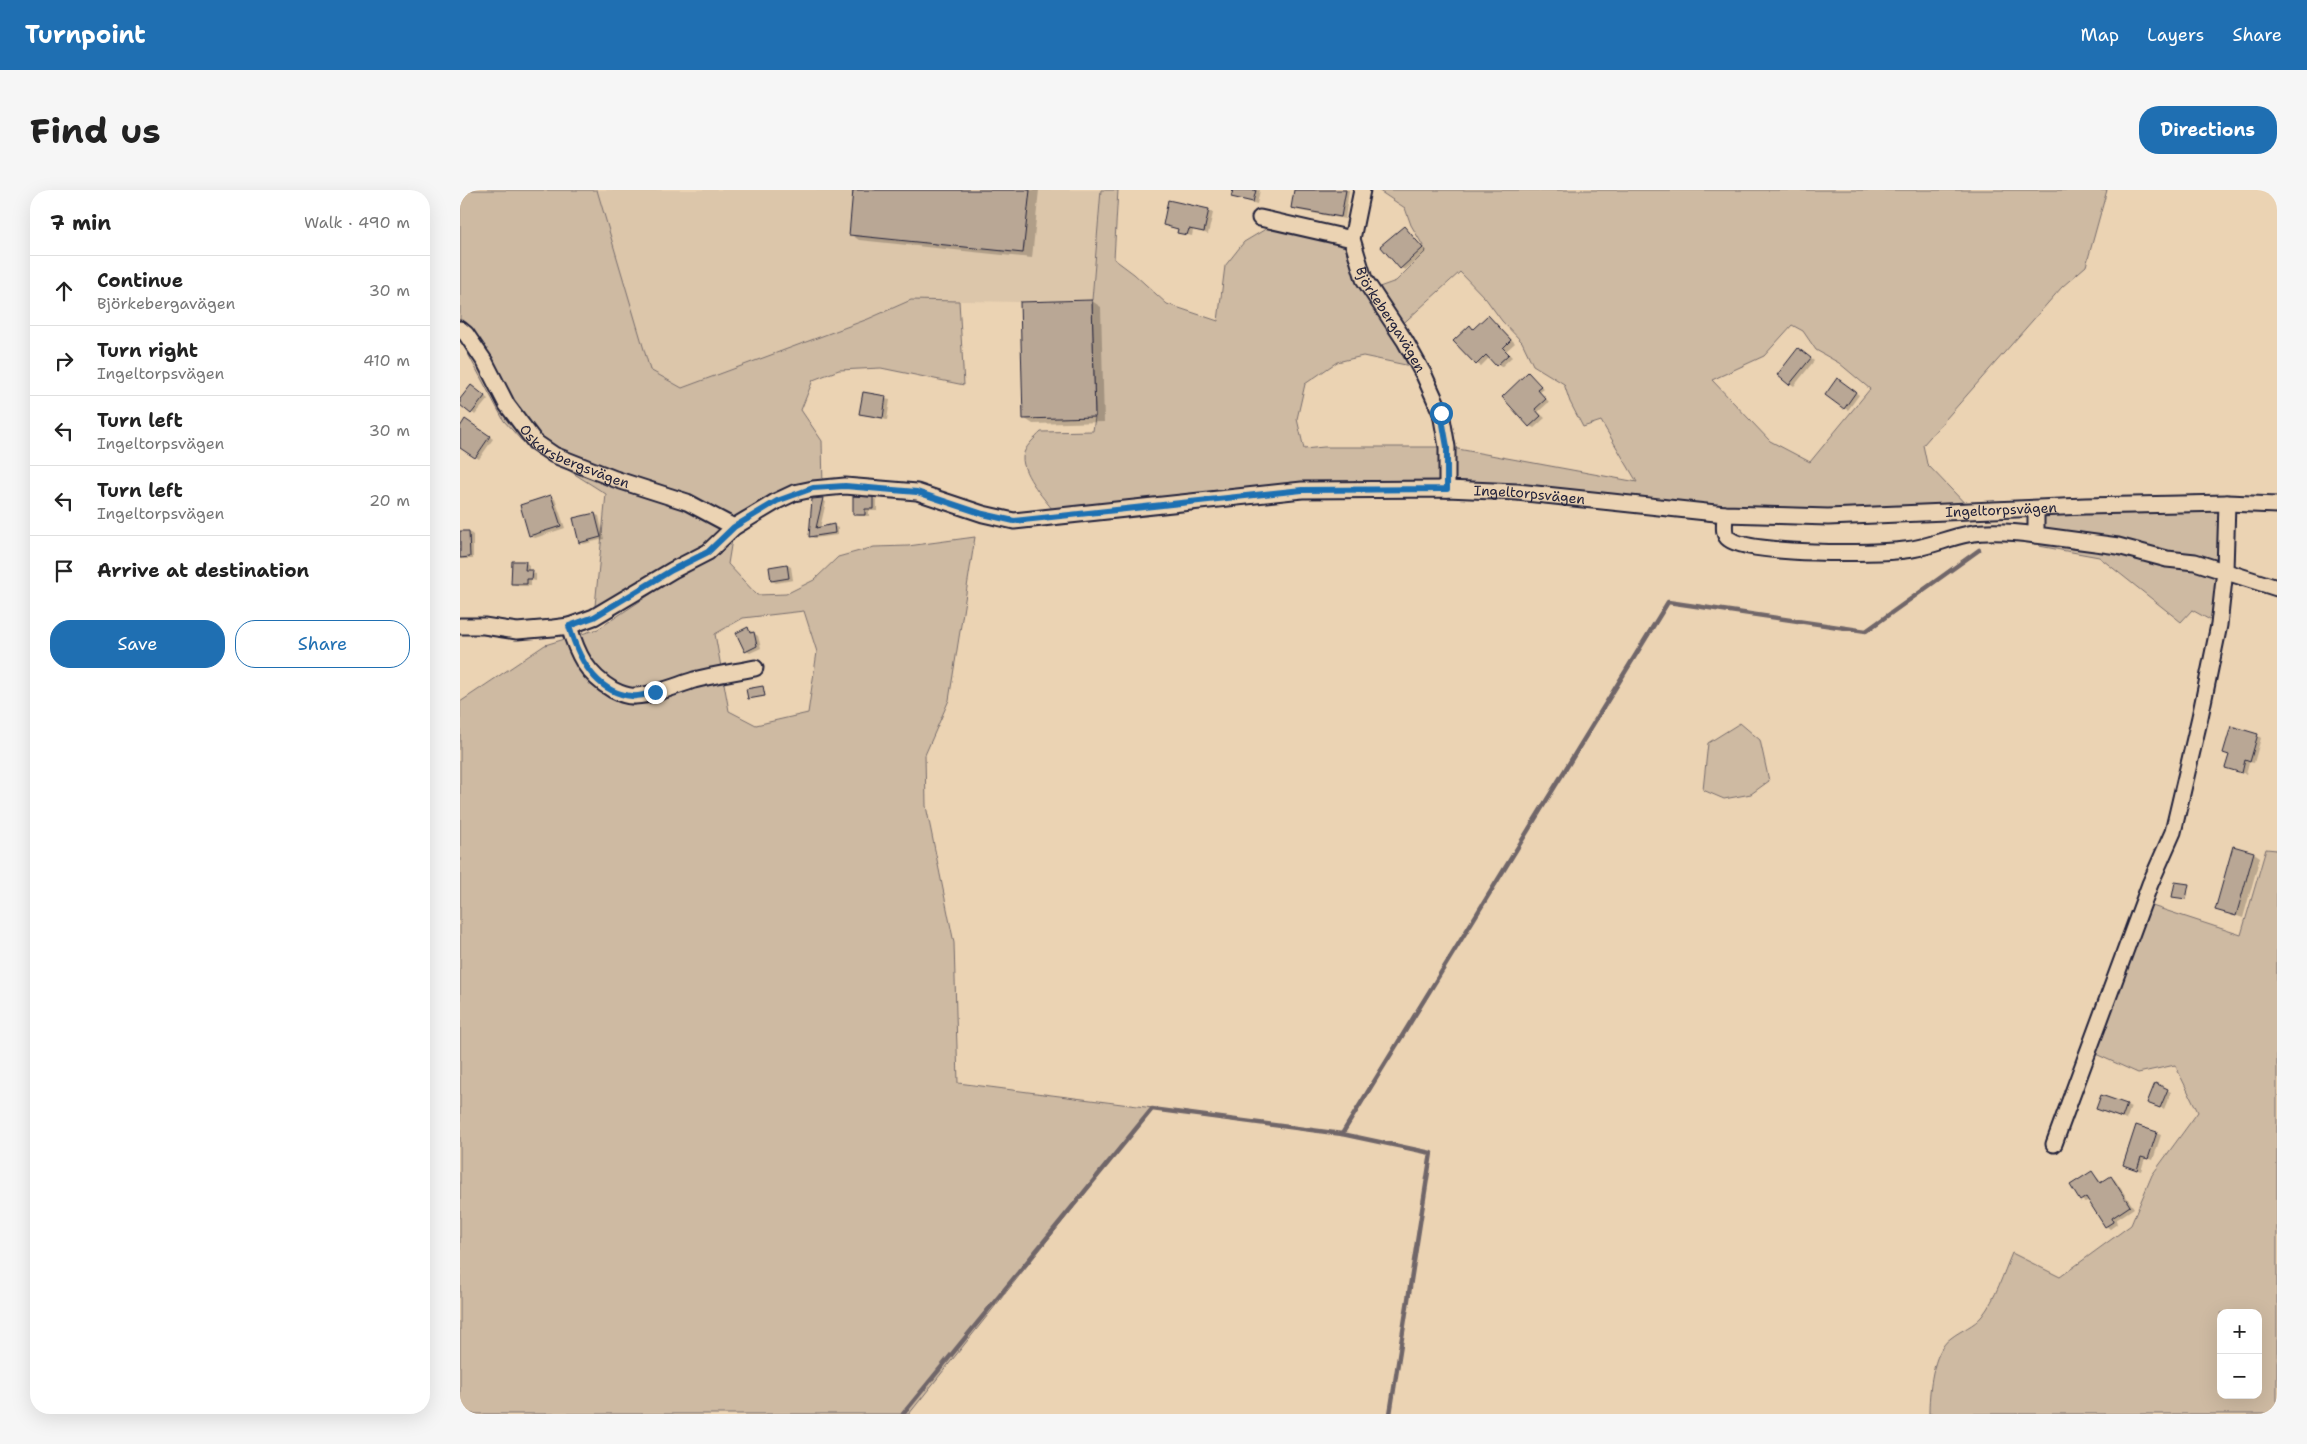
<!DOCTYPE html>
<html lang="en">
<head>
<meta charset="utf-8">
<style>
  :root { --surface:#fff; --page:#f6f6f6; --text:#222; --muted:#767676; --line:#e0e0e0; --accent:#1f6fb2 }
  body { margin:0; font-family:"Shantell Sans",sans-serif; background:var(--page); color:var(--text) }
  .controls { position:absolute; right:15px; bottom:15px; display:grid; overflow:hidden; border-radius:10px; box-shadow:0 5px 20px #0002 }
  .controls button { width:45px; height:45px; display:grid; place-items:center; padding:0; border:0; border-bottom:1px solid var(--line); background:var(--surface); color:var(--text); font:25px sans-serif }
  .stop { position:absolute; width:15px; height:15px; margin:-11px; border:4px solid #1f6fb2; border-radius:50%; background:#fff }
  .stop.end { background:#1f6fb2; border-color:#fff; box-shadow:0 1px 5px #0008 }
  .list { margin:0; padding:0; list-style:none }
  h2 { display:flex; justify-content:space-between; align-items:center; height:65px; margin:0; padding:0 20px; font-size:21px }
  h2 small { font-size:16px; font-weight:400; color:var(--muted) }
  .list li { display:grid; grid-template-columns:32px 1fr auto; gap:15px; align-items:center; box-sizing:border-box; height:70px; padding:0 20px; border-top:1px solid var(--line) }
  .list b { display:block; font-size:19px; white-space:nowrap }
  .list p { margin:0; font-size:16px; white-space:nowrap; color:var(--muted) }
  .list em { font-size:16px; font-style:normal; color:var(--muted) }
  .actions { display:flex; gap:10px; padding:15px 20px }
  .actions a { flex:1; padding:11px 0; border:1px solid var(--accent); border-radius:20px; text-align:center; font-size:18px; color:var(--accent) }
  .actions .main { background:var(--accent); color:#fff }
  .icon { flex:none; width:28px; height:28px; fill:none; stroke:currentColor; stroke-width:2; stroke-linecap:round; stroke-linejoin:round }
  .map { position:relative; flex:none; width:1817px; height:1224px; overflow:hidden; border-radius:20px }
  header { display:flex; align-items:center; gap:30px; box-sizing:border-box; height:70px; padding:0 25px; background:var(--accent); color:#fff }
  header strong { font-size:24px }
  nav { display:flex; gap:28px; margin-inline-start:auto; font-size:18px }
  .intro { display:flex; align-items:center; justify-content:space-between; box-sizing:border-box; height:120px; padding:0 30px }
  h1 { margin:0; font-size:35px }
  .button { padding:12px 22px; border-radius:20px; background:var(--accent); color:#fff; font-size:18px; font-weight:700 }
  main { display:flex; gap:30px; padding:0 30px }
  aside { flex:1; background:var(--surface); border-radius:20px; box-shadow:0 5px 20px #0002 }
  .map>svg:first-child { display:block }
  .built { fill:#dcc6aa }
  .green { fill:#cebaa2; stroke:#786e6e; fill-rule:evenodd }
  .shadow { fill:#0003 }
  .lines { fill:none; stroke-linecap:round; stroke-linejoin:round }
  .stream { stroke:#706669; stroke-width:4.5 }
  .building { fill:#b9a795; stroke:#22223b }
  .minor-casing { stroke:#22223b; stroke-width:19 }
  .minor { stroke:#ebd3b3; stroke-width:15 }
  .route { stroke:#1f6fb2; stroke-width:6 }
  .labels { text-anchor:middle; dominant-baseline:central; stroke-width:5; stroke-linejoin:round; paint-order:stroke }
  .street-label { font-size:14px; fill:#22223b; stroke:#ebd3b3 }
</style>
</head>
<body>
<header>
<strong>Turnpoint</strong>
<nav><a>Map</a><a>Layers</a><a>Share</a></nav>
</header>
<div class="intro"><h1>Find us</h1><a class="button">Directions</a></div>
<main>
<aside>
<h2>7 min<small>Walk · 490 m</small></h2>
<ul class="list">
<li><svg class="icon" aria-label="ahead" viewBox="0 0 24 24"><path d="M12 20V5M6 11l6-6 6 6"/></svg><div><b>Continue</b><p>Björkebergavägen</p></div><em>30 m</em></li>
<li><svg class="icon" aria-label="right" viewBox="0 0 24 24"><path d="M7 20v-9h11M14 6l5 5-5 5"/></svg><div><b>Turn right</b><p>Ingeltorpsvägen</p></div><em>410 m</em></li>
<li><svg class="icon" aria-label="left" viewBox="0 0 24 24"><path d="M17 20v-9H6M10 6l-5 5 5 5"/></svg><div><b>Turn left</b><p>Ingeltorpsvägen</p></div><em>30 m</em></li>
<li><svg class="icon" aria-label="left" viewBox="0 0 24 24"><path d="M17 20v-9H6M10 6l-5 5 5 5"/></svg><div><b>Turn left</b><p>Ingeltorpsvägen</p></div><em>20 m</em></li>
<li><svg class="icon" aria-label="arrive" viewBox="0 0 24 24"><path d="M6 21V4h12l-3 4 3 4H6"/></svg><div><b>Arrive at destination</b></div></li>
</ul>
<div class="actions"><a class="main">Save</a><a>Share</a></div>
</aside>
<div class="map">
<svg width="1817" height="1224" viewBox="0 0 1817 1224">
  <rect width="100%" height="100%" fill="#ebd3b3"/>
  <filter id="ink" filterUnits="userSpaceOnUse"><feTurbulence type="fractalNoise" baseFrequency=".02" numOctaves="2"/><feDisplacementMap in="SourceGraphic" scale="10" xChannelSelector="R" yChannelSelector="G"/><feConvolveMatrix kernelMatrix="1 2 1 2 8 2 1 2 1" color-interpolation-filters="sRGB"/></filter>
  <g filter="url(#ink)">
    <!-- built -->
    <polygon class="built" points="136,0 641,0 632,110 560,112 451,110 408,129 222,198 180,175"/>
    <!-- green -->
    <g class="green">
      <path d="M 0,0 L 137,0 L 190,180 L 222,198 L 408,129 L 451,110 L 499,111 L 504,195 L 421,178 L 379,180 L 353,190 L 341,220 L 362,251 L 363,298 L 274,337 L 268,374 L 297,405 L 326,404 L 354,390 L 378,367 L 414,357 L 448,356 L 515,347 L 489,510 L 465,565 L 466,616 L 494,753 L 498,893 L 693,918 L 449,1224 L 0,1224 L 0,512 L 85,455 L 138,439 L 248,366 L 156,414 L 135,416 L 146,304 L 61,250 L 44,231 L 0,149 ZM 344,421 L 357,462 L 348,523 L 296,535 L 269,521 L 255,444 L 283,428 Z"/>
      <path d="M 641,0 L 658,0 L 654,69 L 674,84 L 707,114 L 758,131 L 765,76 L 784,52 L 814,34 L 892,49 L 911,100 L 936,91 L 966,61 L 951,35 L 945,18 L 918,0 L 1647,0 L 1626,76 L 1602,97 L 1463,255 L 1467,274 L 1513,322 L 1368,327 L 987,299 L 842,300 L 597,325 C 586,311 562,285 563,267 C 564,257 575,248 581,242 L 633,241 L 635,227 L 632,110 ZM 1000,82 L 1026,109 L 1042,131 L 1062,152 L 1073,175 L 1104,194 L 1110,212 L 1123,237 L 1141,231 L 1177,292 L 987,257 L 864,257 L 844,259 L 837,229 L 845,194 L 877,172 L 903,166 L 960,178 L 937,139 ZM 1332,135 L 1343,141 L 1356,160 L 1379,173 L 1410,199 L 1350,272 L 1310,251 L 1252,190 L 1304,166 Z"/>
      <polygon points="1767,313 1759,435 1732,420 1721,432 1639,367 1579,356 1576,345 1576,319"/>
      <polygon points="1280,533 1300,550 1309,591 1291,604 1264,609 1243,600 1248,553"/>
      <path d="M 1806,659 L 1817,660 L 1817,1224 L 1469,1224 C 1469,1203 1472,1161 1491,1148 C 1501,1140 1514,1136 1522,1126 C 1536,1108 1543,1084 1552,1063 L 1600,1087 L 1671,1035 L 1692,985 L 1738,922 L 1715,875 L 1678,883 L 1629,861 L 1683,713 L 1781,745 ZM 1761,1123 L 1798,1123 L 1798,1205 L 1761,1205 Z"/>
    </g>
    <!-- shadow -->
    <g class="shadow">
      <polygon points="394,0 579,0 572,68 399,50 390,44"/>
      <polygon points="774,0 800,0 797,14 773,7"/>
      <polygon points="835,0 889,0 885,29 836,20 832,18"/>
      <polygon points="749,21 753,23 748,44 733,40 732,46 723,44 719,42 719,39 704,35"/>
      <polygon points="944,37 967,61 945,80 941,78"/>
      <polygon points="632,111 641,117 644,232 573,234 564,228"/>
      <polygon points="1028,126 1055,153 1046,161 1052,167 1041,177 1030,167 1021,176 1017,174 1010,137 1014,139"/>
      <polygon points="1339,159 1354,171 1334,196 1318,185"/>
      <polygon points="1068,184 1084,199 1080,202 1089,212 1078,222 1085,228 1074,238 1070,236"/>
      <polygon points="1381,192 1399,205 1388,220 1384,218"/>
      <polygon points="16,199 28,209 15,225 0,211"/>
      <polygon points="404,204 430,210 427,230 400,224"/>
      <polygon points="10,233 33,249 19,269 0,257 0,239"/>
      <polygon points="91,307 95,309 105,338 75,348 70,345"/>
      <polygon points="413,308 417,310 417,321 409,321 409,326 399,326 395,324"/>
      <polygon points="362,310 366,312 360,338 374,336 378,338 378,345 354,348 350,346"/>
      <polygon points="134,324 139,326 144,349 124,354 120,352"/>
      <polygon points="9,342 13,345 13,369 0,369 0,343"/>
      <polygon points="65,372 69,375 69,382 76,384 76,391 71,390 71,396 57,396 53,394"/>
      <polygon points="327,375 331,377 333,390 316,393 312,391"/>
      <polygon points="288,439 298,446 301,458 290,463 286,461"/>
      <polygon points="1797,545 1801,548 1794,573 1789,572 1786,584 1767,578 1770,565"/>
      <polygon points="1794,663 1800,667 1783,728 1757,719"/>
      <polygon points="1728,696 1727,709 1715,707"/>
      <polygon points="1707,900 1711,902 1704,919 1692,914"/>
      <polygon points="1667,915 1671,917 1666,930 1638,919"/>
      <polygon points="1677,936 1701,945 1693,970 1685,968 1681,981 1668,977"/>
      <polygon points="1632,982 1642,993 1651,987 1655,990 1674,1018 1656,1030 1657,1034 1650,1039 1646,1036 1629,1010 1625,1012 1621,1010"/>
    </g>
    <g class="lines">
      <!-- stream -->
      <g class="stream">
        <polyline points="0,1221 5,1224"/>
        <polyline points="443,1224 692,919 882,944"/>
        <polyline points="930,1224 971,963 882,944 1208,412 1406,441 1519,360"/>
      </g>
    </g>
    <!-- building -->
    <g class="building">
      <polygon points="393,0 570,0 563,63 389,45"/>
      <polygon points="773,0 796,0 793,12 771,7"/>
      <polygon points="834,0 886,0 881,27 831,18"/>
      <polygon points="708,10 749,19 744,42 729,39 727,45 717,43 718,39 703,35"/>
      <polygon points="944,36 963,58 940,79 920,56"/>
      <polygon points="632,110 635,227 563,229 560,112"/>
      <polygon points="1028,125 1051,150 1043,158 1049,164 1036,176 1026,165 1016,175 993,151 1010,135 1013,139"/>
      <polygon points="1338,158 1351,168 1329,195 1317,185"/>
      <polygon points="1068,182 1081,196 1077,199 1086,209 1075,219 1081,226 1069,237 1042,207"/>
      <polygon points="1377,188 1396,202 1384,219 1365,205"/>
      <polygon points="11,195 25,206 11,224 0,215 0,209"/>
      <polygon points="403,202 426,206 423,228 399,224"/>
      <polygon points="5,229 30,246 15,268 0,258 0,237"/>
      <polygon points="91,305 101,336 69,346 60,315"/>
      <polygon points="393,306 413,307 413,319 405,319 405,325 393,325"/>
      <polygon points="363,308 356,338 374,334 375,343 349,347 352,309"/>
      <polygon points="135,323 141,347 119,353 113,328"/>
      <polygon points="0,341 9,341 10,367 0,368"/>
      <polygon points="52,371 66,371 65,380 73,380 72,389 67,389 67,394 51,394"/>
      <polygon points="327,374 329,388 311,391 309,377"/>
      <polygon points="288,437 290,443 294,442 297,456 285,462 276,443"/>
      <polygon points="303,496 305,506 288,509 286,499"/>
      <polygon points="1771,536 1798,544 1790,572 1785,570 1782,583 1765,578 1769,565 1763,563"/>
      <polygon points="1773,656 1794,662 1776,726 1755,720"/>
      <polygon points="1715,692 1729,694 1726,709 1712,707"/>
      <polygon points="1695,893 1708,899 1700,918 1687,913"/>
      <polygon points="1641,905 1667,914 1662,928 1636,919"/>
      <polygon points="1676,935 1697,942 1688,969 1681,967 1677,980 1663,975"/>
      <polygon points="1632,981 1640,993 1651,986 1670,1016 1652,1028 1653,1032 1645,1037 1626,1007 1620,1011 1610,995"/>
    </g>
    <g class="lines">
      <defs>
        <g id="minor">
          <path id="s1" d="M 902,0 L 892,49 L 904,89 L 945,151 L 964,185 L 981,223 L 987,257 L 987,299"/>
          <polyline points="800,28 892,49"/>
          <path id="s2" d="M 0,139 L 6,144 L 25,172 L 47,215 L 75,252 L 94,265 L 155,289 L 227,312 L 274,337"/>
          <polyline points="1576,319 1576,345 1658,356 1707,369 1735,372 1817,398"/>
          <path d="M 1265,324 C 1265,332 1262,344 1269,349 C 1290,365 1415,364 1445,360 C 1467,358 1487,348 1508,344 C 1529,340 1554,342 1576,345"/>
          <path id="s3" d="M 0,436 L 24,436 L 57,441 L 93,438 L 109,436 L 134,427 L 213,380 L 248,362 L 274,337 L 317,311 L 334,303 L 353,299 L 385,296 L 457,302 L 523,324 L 554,331 L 842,300 L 987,299 L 1057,302 L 1265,324 L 1368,327 L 1625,316 L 1767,313 L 1817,315"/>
          <path d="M 109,436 C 117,464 127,485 153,500 C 159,503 167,507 175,506 C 195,505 215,496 234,490 C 254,485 275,482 295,478"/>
          <polyline points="1594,954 1690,694 1713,642 1740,527 1759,435 1765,380 1767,313"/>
        </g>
      </defs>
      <!-- minor casing -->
      <use href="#minor" class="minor-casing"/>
      <!-- minor -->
      <use href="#minor" class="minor"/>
    </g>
  </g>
  <g class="lines" filter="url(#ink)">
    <!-- route -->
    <path class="route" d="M 195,502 C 188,504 179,507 172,506 C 135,503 118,467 109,436 L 134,427 L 212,380 L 248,362 L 274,337 L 317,311 L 353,298 L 385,296 L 457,302 L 523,324 L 554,331 L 842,300 L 987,299 L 987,257 L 981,223"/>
  </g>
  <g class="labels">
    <!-- street labels -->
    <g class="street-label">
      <text stroke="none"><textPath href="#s1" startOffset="140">Björkebergavägen</textPath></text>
      <text stroke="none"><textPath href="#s2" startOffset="178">Oskarsbergsvägen</textPath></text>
      <text stroke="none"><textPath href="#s3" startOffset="1115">Ingeltorpsvägen</textPath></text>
      <text stroke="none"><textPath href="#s3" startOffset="1588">Ingeltorpsvägen</textPath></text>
    </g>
  </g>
</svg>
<div class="controls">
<button>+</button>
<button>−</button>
</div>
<div class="stop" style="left:981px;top:223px"></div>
<div class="stop end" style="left:195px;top:502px"></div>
</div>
</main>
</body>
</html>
